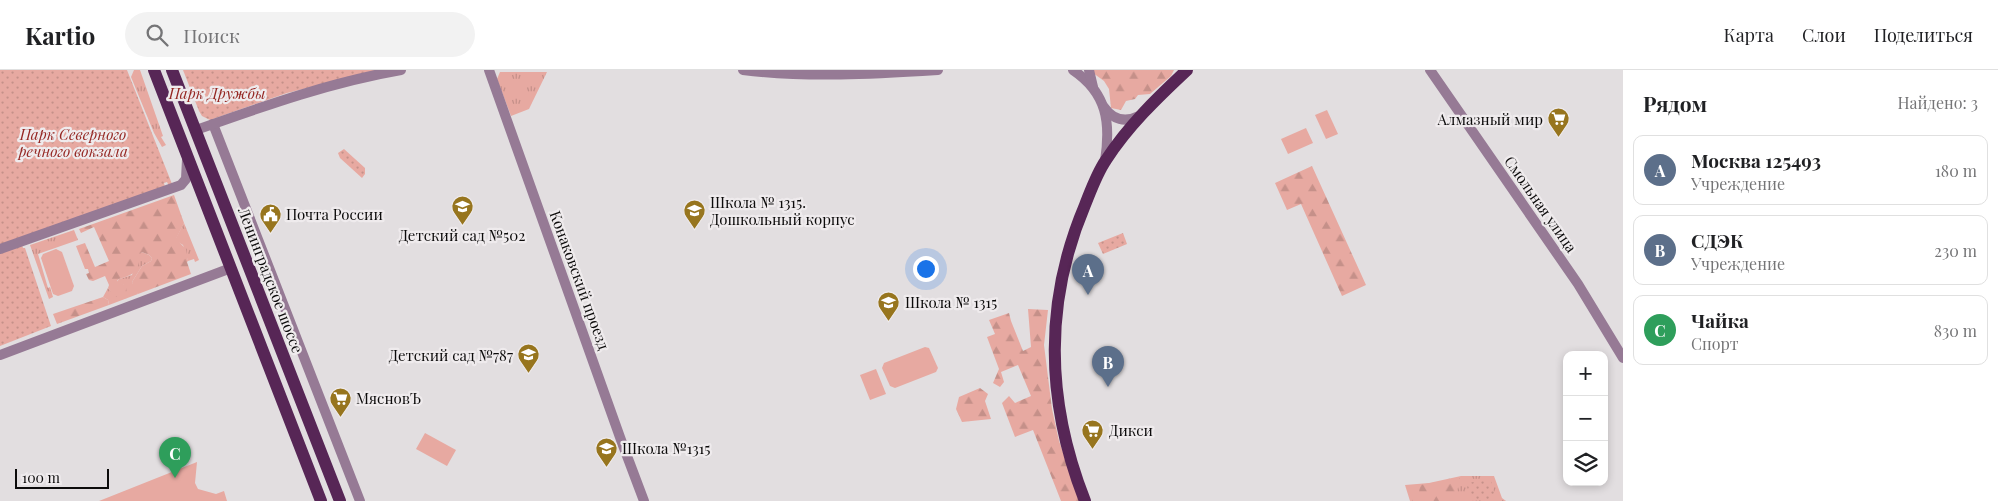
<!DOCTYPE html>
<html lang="ru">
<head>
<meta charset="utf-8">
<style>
  :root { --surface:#fff; --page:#f2f2f2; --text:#202124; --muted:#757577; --line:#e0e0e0; --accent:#97751e }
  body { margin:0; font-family:"Playfair Display",serif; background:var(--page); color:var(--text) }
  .controls { position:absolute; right:15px; bottom:15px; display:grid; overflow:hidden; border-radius:10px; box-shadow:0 2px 8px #0003 }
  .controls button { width:45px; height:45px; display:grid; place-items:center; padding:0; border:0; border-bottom:1px solid var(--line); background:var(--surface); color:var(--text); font:25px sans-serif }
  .scale { position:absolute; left:15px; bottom:12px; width:94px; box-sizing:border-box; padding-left:5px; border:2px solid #0c0b0b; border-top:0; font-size:14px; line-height:18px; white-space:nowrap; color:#0c0b0b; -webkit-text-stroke:4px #efebed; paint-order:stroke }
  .you { position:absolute; left:925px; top:198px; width:18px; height:18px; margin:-12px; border:4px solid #fff; border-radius:50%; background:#1a73e8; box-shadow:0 0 0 8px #1a73e833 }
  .badge { display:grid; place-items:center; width:32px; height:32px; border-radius:50%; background:var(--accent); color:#fff; font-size:16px; font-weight:700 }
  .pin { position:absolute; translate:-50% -41px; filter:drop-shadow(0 1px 2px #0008) }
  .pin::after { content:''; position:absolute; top:26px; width:18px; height:15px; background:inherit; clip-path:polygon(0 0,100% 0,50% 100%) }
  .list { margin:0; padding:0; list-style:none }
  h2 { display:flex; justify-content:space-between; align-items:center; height:65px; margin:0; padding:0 20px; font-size:21px }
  h2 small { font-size:16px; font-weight:400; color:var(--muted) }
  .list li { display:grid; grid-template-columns:32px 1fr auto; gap:15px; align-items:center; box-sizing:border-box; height:70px; margin:0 10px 10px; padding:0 10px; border:1px solid var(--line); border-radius:10px }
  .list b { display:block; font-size:19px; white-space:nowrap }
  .list p { margin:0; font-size:16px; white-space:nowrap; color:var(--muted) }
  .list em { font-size:16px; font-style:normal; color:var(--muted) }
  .icon { flex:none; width:28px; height:28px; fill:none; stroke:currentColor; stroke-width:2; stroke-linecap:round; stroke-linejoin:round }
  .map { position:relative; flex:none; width:1623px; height:431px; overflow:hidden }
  header { display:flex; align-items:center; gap:30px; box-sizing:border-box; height:70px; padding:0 25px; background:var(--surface); border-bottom:1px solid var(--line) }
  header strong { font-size:24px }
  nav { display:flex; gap:28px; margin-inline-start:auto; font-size:18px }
  .search { width:350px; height:45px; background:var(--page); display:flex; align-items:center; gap:12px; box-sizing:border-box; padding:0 18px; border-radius:28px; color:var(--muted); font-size:19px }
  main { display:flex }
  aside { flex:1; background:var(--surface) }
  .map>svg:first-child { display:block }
  .grass { fill:url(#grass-tufts) }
  .forest { fill:url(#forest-firs) }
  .park { fill:url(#park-dots) }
  .garden { fill:#e7a9a1 }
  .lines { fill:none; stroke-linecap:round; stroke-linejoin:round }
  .minor { stroke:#967a95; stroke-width:10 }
  .major { stroke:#572656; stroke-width:12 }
  .labels { text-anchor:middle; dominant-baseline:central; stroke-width:4.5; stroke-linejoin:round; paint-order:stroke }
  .park-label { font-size:15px; font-style:italic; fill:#952723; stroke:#efebed }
  .poi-label { font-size:15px; fill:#0c0b0b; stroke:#efebed; text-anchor:start }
  .street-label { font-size:15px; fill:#0c0b0b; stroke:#efebed }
</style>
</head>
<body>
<header>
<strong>Kartio</strong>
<div class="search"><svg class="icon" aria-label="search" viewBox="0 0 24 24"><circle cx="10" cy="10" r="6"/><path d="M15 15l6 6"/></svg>Поиск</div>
<nav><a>Карта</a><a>Слои</a><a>Поделиться</a></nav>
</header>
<main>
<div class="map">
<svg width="1623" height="431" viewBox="0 0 1623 431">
  <defs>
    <pattern id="grass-tufts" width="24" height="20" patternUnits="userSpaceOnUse" patternTransform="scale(1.25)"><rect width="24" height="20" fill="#e7a9a1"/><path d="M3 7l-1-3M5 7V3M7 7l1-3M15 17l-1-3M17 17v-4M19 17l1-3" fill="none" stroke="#c59089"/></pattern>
    <pattern id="forest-firs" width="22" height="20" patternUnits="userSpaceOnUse" patternTransform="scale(1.25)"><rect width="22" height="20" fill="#e7a9a1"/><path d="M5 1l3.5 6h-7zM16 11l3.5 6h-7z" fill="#c59089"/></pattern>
    <pattern id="park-dots" width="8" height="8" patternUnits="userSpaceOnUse" patternTransform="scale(1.25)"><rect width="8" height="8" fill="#e7a9a1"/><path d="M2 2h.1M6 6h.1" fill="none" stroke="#c59089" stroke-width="1.8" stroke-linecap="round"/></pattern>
  </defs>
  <rect width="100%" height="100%" fill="#e2dee0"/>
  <!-- grass -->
  <g class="grass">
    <polygon points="134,0 140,0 163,66 161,67 166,75 162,77 154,63 131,7"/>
    <polygon points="500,2 547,2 529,39 511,46 497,9"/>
    <polygon points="184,153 199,190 195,192 194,189 188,191 183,175 176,171 176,168"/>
    <polygon points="74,160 78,170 38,184 48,218 50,217 53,227 49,229 30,175"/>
    <polygon points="142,182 149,185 152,188 151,191 142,196 132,212 138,224 109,235 108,230 103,227 108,218 113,223 124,215 117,212 119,209 132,205 138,184"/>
    <polygon points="1461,406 1494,406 1502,428 1506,431 1410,431 1405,415 1429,413"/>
  </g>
  <!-- forest -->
  <g class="forest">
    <polygon points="1094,0 1174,0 1171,6 1150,24 1138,25 1135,29 1126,31 1121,40 1111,38 1109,19 1104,11 1093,3"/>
    <polygon points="1312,96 1366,215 1342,226 1301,134 1287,140 1275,113"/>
    <path d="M 174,125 L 184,153 L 176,169 L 186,179 L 188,191 L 187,192 L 191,204 L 138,224 L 134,219 L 132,212 L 142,196 L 151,191 L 152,188 L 149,185 L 142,182 L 138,186 C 141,202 132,205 119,209 L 117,211 L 127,216 L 126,225 L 123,227 L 115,227 L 108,218 L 109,215 L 105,206 L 93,211 L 89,210 L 86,204 L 89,203 L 88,199 L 85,199 L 76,176 L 85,173 L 95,197 L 109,191 L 94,157 L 81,163 L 79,159 Z"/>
    <polygon points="103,227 108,230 109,235 57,254 53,244"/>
    <polygon points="1028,239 1048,240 1044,275 1052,339 1059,371 1080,431 1061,431 1033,360 1015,367 1002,333 1009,326 1015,333 1031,326 1018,295 1001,302 1004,312 1000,317 993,313 999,299 987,267 995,264 989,250 1009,243 1011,251 1023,281 1031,277"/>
    <polygon points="980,318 988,324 985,331 991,349 962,352 956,339 959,327"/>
    <polygon points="1460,408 1455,431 1412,431 1419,422 1420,415"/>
  </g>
  <!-- park -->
  <g class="park">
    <polygon points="0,0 127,0 172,114 169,116 167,112 164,113 165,117 20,169 23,178 25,178 51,256 0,276"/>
    <polygon points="183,0 379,0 287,23 210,50 202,46 199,41"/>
    <polygon points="344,79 365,98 365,104 362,108 340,88 338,83"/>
    <polygon points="1123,163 1127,174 1103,184 1098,173"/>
    <polygon points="1491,410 1496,429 1471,431 1466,413"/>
  </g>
  <!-- garden -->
  <g class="garden">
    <polygon points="1327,40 1338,64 1326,69 1315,45"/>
    <polygon points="1306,58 1313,73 1288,84 1281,69"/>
    <polygon points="56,179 62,182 74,216 72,221 58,226 53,224 41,188 43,184"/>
    <polygon points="925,277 929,278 938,298 936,302 895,318 890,316 882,298 884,293"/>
    <polygon points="876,299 886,324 870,330 860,305"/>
    <polygon points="425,363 456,380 447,396 416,379"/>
    <polygon points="197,392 195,413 198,419 216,424 224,421 227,431 99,431"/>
  </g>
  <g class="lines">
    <!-- minor -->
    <g class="minor">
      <polyline points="489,0 621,370 644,431"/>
      <path d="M 743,0 C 808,8 873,4 938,0"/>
      <path d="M 1073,0 C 1107,23 1111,52 1105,91"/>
      <polyline points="1089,0 1093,17"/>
      <polyline points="1430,0 1578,214 1623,288"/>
      <path d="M 1104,37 C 1113,50 1125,53 1139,46"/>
      <polyline points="213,54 360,431"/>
      <path d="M 196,60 C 264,36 331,12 401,0"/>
      <polyline points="0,179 181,115 186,109 187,89"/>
      <polyline points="0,285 231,198"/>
    </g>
    <!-- major -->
    <g class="major">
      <polyline points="154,0 321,431"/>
      <polyline points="172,0 340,431"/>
      <path d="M 1085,431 C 1046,332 1043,234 1085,135 C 1091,120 1097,103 1106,90 C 1128,56 1157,28 1187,0"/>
    </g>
  </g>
  <!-- icons -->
  <defs>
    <symbol id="supermarket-pin" viewBox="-11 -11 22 30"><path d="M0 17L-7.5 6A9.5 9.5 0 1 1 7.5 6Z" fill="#97751e" stroke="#efebed"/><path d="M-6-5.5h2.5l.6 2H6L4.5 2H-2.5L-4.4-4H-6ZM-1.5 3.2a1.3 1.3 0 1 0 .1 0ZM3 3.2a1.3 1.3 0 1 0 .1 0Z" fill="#fff"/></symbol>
    <symbol id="school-pin" viewBox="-11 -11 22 30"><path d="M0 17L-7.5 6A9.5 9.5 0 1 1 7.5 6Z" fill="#97751e" stroke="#efebed"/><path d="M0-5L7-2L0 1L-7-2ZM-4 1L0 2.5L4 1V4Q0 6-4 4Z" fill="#fff"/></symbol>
    <symbol id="civic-pin" viewBox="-11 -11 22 30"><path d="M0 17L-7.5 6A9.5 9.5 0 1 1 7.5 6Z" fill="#97751e" stroke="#efebed"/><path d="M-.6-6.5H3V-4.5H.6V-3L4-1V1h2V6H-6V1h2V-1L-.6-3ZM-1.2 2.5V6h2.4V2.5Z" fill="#fff"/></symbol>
  </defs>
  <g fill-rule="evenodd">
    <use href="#supermarket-pin" x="1546" y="36" width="25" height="34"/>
    <use href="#school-pin" x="450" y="124" width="25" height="34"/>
    <use href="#school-pin" x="682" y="128" width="25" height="34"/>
    <use href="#civic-pin" x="258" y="132" width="25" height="34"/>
    <use href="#school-pin" x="876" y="220" width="25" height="34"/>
    <use href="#school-pin" x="516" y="272" width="25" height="34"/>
    <use href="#supermarket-pin" x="328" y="316" width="25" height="34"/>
    <use href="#supermarket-pin" x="1080" y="348" width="25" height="34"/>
    <use href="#school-pin" x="594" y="366" width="25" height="34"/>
  </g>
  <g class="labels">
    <!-- park labels -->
    <g class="park-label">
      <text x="217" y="23">Парк Дружбы</text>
      <text x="73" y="64">Парк Северного<tspan x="73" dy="17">речного вокзала</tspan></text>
    </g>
    <!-- poi labels -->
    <g class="poi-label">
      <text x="1543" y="49" text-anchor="end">Алмазный мир</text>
      <text x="710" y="132">Школа № 1315.<tspan x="710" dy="17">Дошкольный корпус</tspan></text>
      <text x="286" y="144">Почта России</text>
      <text x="462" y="165" text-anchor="middle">Детский сад №502</text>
      <text x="905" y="232">Школа № 1315</text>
      <text x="513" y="285" text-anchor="end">Детский сад №787</text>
      <text x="356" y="328">МясновЪ</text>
      <text x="1109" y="360">Дикси</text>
      <text x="622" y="378">Школа №1315</text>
    </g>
    <!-- street labels -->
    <g class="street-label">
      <text transform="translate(1541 134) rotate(55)">Смольная улица</text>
      <text transform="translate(271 210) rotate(69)">Ленинградское шоссе</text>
      <text transform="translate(580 210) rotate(70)">Конаковский проезд</text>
    </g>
  </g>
</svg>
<div class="controls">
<button>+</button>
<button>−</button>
<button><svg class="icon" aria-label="layers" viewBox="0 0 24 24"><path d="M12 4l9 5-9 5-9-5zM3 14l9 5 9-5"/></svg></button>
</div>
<div class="scale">100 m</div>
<div class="you"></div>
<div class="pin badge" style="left:1088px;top:225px;background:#5c6f8a">A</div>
<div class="pin badge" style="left:1108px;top:317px;background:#5c6f8a">B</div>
<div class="pin badge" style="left:175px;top:408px;background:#2e9e5b">C</div>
</div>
<aside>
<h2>Рядом<small>Найдено: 3</small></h2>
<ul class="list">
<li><span class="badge" style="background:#5c6f8a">A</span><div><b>Москва 125493</b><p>Учреждение</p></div><em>180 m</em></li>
<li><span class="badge" style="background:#5c6f8a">B</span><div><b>СДЭК</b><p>Учреждение</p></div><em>230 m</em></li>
<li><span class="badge" style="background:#2e9e5b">C</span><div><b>Чайка</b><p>Спорт</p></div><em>830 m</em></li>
</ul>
</aside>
</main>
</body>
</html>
